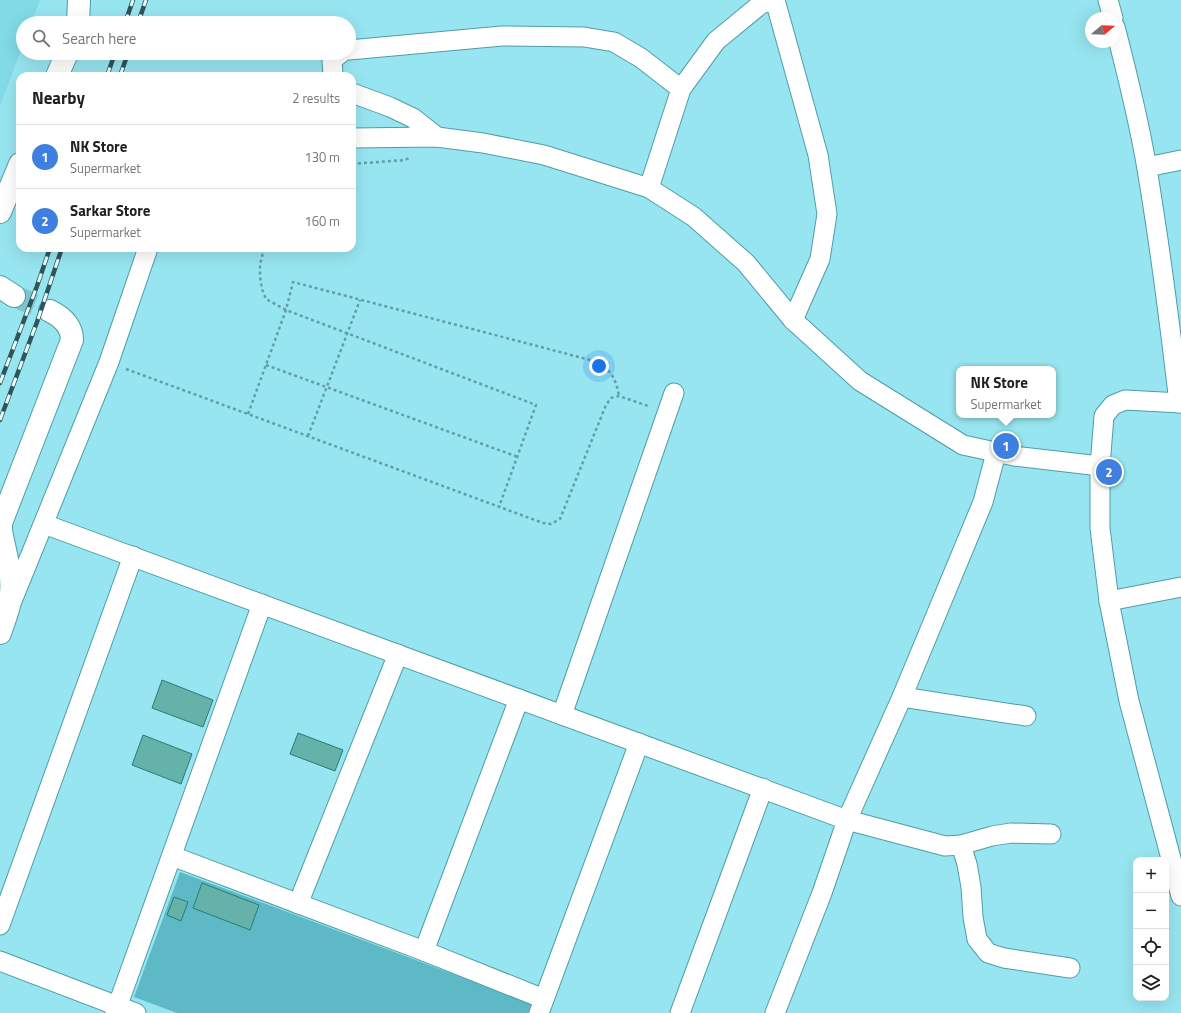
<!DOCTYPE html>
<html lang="en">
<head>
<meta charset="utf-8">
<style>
  :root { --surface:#fff; --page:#f6f6f6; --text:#202124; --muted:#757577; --line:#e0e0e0; --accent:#111827 }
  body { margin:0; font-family:"Titillium Web",sans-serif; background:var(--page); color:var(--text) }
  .controls { position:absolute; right:12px; bottom:12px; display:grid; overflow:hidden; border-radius:8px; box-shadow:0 4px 16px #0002 }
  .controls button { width:36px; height:36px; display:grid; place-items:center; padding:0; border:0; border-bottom:1px solid var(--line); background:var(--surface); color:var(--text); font:20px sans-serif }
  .compass { position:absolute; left:1085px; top:12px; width:36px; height:36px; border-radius:50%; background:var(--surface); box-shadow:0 4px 16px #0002; rotate:71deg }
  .you { position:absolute; left:599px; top:366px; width:14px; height:14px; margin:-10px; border:3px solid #fff; border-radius:50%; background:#1a73e8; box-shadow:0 0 0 6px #1a73e833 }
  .badge { display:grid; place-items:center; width:26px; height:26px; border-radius:50%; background:var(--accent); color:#fff; font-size:13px; font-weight:700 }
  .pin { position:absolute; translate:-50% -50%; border:2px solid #fff; box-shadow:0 1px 4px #0006 }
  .popup { position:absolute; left:956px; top:366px; width:100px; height:52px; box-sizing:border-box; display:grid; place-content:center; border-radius:8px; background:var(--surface); filter:drop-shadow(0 1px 3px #0005); font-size:13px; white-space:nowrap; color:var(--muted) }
  .popup b { font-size:15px; color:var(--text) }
  .popup::after { content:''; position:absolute; left:50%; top:100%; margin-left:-8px; border:8px solid transparent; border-top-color:var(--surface) }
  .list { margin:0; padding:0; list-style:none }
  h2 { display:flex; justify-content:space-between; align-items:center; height:52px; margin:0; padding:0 16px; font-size:17px }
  h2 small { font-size:13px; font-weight:400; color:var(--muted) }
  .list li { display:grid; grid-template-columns:26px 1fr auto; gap:12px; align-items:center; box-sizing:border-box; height:64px; padding:0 16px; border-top:1px solid var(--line) }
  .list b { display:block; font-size:15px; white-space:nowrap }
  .list p { margin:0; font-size:13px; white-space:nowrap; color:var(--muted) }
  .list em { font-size:13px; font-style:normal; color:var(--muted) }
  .icon { flex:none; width:22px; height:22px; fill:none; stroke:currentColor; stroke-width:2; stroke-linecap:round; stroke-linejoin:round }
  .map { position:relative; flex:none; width:1181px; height:1013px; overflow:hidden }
  .search { position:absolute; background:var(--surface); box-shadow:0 4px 16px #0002; left:16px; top:16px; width:340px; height:44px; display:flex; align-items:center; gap:10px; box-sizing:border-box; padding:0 14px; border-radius:22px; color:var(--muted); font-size:15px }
  .panel { position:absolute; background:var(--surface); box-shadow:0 4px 16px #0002; left:16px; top:72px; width:340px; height:180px; border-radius:12px }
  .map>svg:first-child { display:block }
  .built { fill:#81dae5 }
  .green { fill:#5cb9c5 }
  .building { fill:#64b2aa; stroke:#2a7c74 }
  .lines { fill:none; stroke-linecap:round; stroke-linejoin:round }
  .tertiary-tunnel { stroke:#7fc4cd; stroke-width:22; stroke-dasharray:22 11; stroke-linecap:butt }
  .minor-casing { stroke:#4e9da7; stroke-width:21 }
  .tertiary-casing { stroke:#4e9da7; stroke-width:24 }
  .path { stroke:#639ea6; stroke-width:2.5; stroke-dasharray:3 3; stroke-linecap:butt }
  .minor { stroke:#fff; stroke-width:19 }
  .tertiary { stroke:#fff; stroke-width:22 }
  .rail-casing { stroke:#2e555a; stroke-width:4.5 }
  .rail { stroke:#e6fcff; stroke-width:3; stroke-dasharray:9; stroke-linecap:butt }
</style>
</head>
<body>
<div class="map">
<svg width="1181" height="1013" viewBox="0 0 1181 1013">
  <rect width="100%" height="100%" fill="#97e5f0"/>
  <!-- built -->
  <polygon class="built" points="0,0 40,0 31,23 23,23 23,45 0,106"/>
  <!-- green -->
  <polygon class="green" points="180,872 531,1003 528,1013 177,1013 134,997"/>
  <!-- building -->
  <g class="building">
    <polygon points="162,680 213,700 203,727 152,708"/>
    <polygon points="298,733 343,750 335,771 290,754"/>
    <polygon points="143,735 192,754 181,784 132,765"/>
    <polygon points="202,883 259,905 250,930 193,908"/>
    <polygon points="174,897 188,902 181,921 167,915"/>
  </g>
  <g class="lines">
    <!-- tertiary-tunnel -->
    <polyline class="tertiary-tunnel" points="14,296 50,311"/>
    <defs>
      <g id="minor">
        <polyline points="775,0 818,155 827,214 820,259 793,320"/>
        <polyline points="1108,0 1113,18"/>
        <path d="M 1115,27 C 1127,73 1139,121 1147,169 C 1160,246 1170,325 1179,403"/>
        <polyline points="349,50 502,36 584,37 614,42 641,58 681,89"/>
        <polyline points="333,76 332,60 341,53"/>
        <polyline points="352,93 390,107 413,118 437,137"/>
        <polyline points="352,138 437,137 483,143 544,155 649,188 681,89 716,41 761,4 773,0"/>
        <polyline points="1147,167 1181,160"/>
        <polyline points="649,188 694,217 746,263 793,320 860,381 963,445 1014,456 1100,466"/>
        <polyline points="1181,403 1125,400 1113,405 1104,416 1100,466 1100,528 1109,601 1129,701 1181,896"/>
        <polyline points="44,524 847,820 945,846 961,845 992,836 1011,833 1051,834"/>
        <polyline points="12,601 109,362 148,248"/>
        <polyline points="1109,601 1181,587"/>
        <polyline points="902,697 1026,716"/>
        <polyline points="562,715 674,393"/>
        <polyline points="961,845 967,864 971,887 973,917 977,939 988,953 1004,958 1070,968"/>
        <polyline points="172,856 424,951 544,999"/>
        <polyline points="298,904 398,654"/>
        <polyline points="0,925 133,556"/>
        <polyline points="424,951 519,699"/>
        <polyline points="0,961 136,1013"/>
        <polyline points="115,1013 262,604"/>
        <polyline points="539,1013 639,743"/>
        <polyline points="680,1013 763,788"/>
        <polyline points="775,1013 822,893 847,820 902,697 983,502 996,453"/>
      </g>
      <g id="tertiary">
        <polyline points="78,23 79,0"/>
        <polyline points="57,76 67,53"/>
        <polyline points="0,212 20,164"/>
        <polyline points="0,287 14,296"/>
        <path d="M 0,633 C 7,613 13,599 11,578 L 1,531 L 1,523 L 72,340 C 72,326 62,317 50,311"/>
      </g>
    </defs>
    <!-- minor casing -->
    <use href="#minor" class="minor-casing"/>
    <!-- tertiary casing -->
    <use href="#tertiary" class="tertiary-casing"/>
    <!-- path -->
    <g class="path">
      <polyline points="352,164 405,160 409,158"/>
      <polyline points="264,248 260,265 260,277 262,289 266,299 286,310 536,405 499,507"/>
      <polyline points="266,365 518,457"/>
      <polyline points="126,369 543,523 551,524 560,519 606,405 611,398 619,396 648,406"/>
      <path d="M 248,414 L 286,310 L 293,282 L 598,362 C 612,371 616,380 619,396"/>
      <polyline points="308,436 360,300"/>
    </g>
    <!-- minor -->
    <use href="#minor" class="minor"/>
    <!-- tertiary -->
    <use href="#tertiary" class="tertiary"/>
    <defs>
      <g id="rail">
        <polyline points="125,23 133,0"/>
        <polyline points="138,23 146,0"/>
        <polyline points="107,76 115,53"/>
        <polyline points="120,76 128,53"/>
        <polyline points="0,383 37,286 50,248"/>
        <polyline points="0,420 37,322 62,248"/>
      </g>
    </defs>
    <!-- rail casing -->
    <use href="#rail" class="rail-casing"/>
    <!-- rail -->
    <use href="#rail" class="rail"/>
  </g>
</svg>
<div class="controls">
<button>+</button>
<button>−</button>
<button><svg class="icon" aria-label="locate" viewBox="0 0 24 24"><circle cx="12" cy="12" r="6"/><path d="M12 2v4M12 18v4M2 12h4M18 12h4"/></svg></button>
<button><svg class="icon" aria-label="layers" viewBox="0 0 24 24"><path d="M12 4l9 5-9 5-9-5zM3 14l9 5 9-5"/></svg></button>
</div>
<svg class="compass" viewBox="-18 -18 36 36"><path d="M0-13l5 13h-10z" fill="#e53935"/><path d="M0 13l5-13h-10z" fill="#757577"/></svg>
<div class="you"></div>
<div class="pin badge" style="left:1006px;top:446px;background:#3f7fe0">1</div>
<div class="popup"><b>NK Store</b>Supermarket</div>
<div class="pin badge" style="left:1109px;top:472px;background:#3f7fe0">2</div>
<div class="search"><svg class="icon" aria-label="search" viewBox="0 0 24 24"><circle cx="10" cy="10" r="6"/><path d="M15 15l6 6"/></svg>Search here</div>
<section class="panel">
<h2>Nearby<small>2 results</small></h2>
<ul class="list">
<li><span class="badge" style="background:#3f7fe0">1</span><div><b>NK Store</b><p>Supermarket</p></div><em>130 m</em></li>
<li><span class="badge" style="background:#3f7fe0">2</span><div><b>Sarkar Store</b><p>Supermarket</p></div><em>160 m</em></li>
</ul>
</section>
</div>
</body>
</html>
